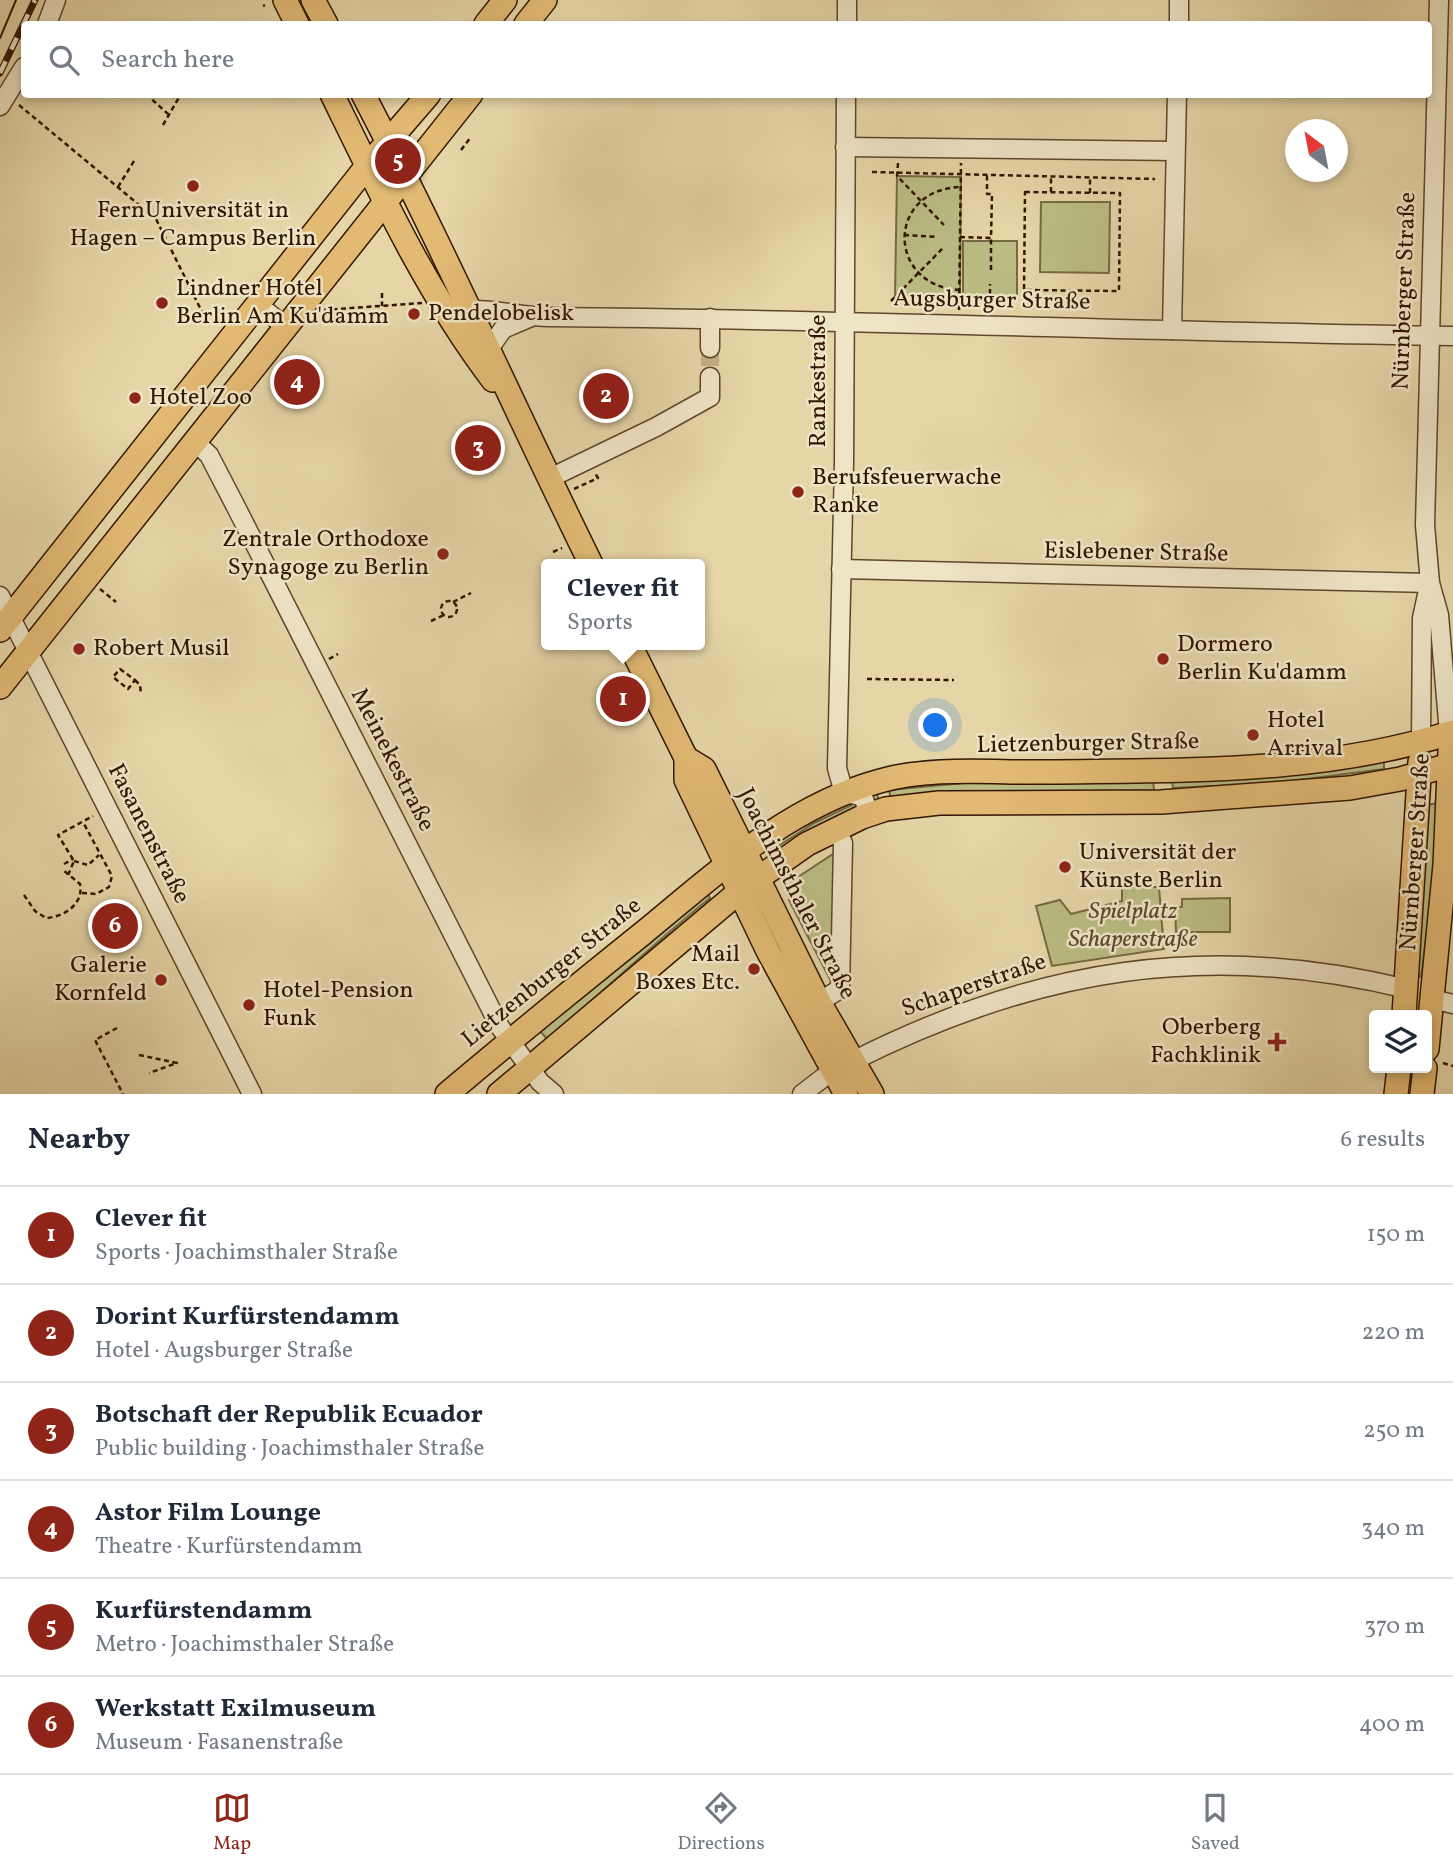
<!DOCTYPE html>
<html lang="en">
<head>
<meta charset="utf-8">
<style>
  :root { --surface:#fff; --page:#f2f2f3; --text:#1f2937; --muted:#747a83; --line:#e0e1e3; --accent:#8f2418 }
  body { margin:0; font-family:Vollkorn,serif; background:var(--page); color:var(--text) }
  .controls { position:absolute; right:21px; bottom:21px; display:grid; overflow:hidden; border-radius:7px; box-shadow:0 4px 10px #0003 }
  .controls button { width:63px; height:63px; display:grid; place-items:center; padding:0; border:0; border-bottom:2px solid var(--line); background:var(--surface); color:var(--text); font:35px sans-serif }
  .compass { position:absolute; left:1285px; top:119px; width:63px; height:63px; border-radius:50%; background:var(--surface); box-shadow:0 4px 10px #0003; rotate:328deg }
  .you { position:absolute; left:936px; top:726px; width:24px; height:24px; margin:-18px; border:5px solid #fff; border-radius:50%; background:#1a73e8; box-shadow:0 0 0 10px #1a73e833 }
  .badge { display:grid; place-items:center; width:46px; height:46px; border-radius:50%; background:var(--accent); color:#fff; font-size:23px; font-weight:700 }
  .pin { position:absolute; translate:-50% -50%; border:4px solid #fff; box-shadow:0 2px 7px #0006 }
  .popup { position:absolute; left:541px; top:559px; width:164px; height:91px; box-sizing:border-box; display:grid; place-content:center; border-radius:7px; background:var(--surface); filter:drop-shadow(0 2px 5px #0005); font-size:23px; white-space:nowrap; color:var(--muted) }
  .popup b { font-size:26px; color:var(--text) }
  .popup::after { content:''; position:absolute; left:50%; top:100%; margin-left:-14px; border:14px solid transparent; border-top-color:var(--surface) }
  .list { margin:0; padding:0; list-style:none }
  h2 { display:flex; justify-content:space-between; align-items:center; height:91px; margin:0; padding:0 28px; font-size:30px }
  h2 small { font-size:23px; font-weight:400; color:var(--muted) }
  .list li { display:grid; grid-template-columns:46px 1fr auto; gap:21px; align-items:center; box-sizing:border-box; height:98px; padding:0 28px; border-top:2px solid var(--line) }
  .list b { display:block; font-size:26px; white-space:nowrap }
  .list p { margin:0; font-size:23px; white-space:nowrap; color:var(--muted) }
  .list em { font-size:23px; font-style:normal; color:var(--muted) }
  .icon { flex:none; width:38px; height:38px; fill:none; stroke:currentColor; stroke-width:2; stroke-linecap:round; stroke-linejoin:round }
  .map { position:relative; flex:none; width:1453px; height:1094px; overflow:hidden }
  .search { position:absolute; background:var(--surface); box-shadow:0 4px 10px #0003; left:21px; right:21px; top:21px; height:77px; display:flex; align-items:center; gap:18px; box-sizing:border-box; padding:0 24px; border-radius:7px; color:var(--muted); font-size:26px }
  .sheet { height:679px; background:var(--surface) }
  nav { display:flex; justify-content:space-around; align-items:center; box-sizing:border-box; height:98px; border-top:2px solid var(--line); background:var(--surface); font-size:19px; color:var(--muted) }
  nav a { display:grid; justify-items:center; gap:4px }
  nav .on { color:var(--accent) }
  .map>svg:first-child { display:block }
  .green { fill:#babc84; stroke:#766942; stroke-width:2 }
  .lines { fill:none; stroke-linecap:round; stroke-linejoin:round }
  .minor-tunnel { stroke:#c1af86; stroke-width:18; stroke-dasharray:18 9; stroke-linecap:butt }
  .minor-casing { stroke:#5f462a; stroke-width:21 }
  .major-casing { stroke:#321600; stroke-width:26 }
  .path { stroke:#321600; stroke-width:2.5; stroke-dasharray:5 3.5; stroke-linecap:butt }
  .minor { stroke:#eee4c6; stroke-width:18 }
  .major { stroke:#e2ba74; stroke-width:23 }
  .tram { stroke:#321600; stroke-width:2 }
  .rail-casing { stroke:#321600; stroke-width:7 }
  .rail { stroke:#eee4c6; stroke-width:4.5; stroke-dasharray:13; stroke-linecap:butt }
  .poi-dot { fill:#8f2418; stroke:#eee4c6; stroke-width:2.5 }
  .labels { text-anchor:middle; dominant-baseline:central; stroke-width:5; stroke-linejoin:round; paint-order:stroke }
  .poi-label { font-size:24px; fill:#321600; stroke:#eee4c6; text-anchor:start }
  .street-label { font-size:24px; fill:#321600; stroke:#eee4c6 }
  .park-label { font-size:24px; font-style:italic; fill:#5b4828; stroke:#eee4c6 }
</style>
</head>
<body>
<div class="map">
<svg width="1453" height="1094" viewBox="0 0 1453 1094">
  <rect width="100%" height="100%" fill="#e5d5a7"/>
  <filter id="stains"><feTurbulence type="fractalNoise" baseFrequency=".00286" numOctaves="4"/><feColorMatrix values="0 0 0 0 .2 0 0 0 0 .09 0 0 0 0 .02 0 0 0 .5 -.17"/></filter>
  <radialGradient id="worn" r=".72"><stop offset=".6" stop-color="#630" stop-opacity="0"/><stop offset="1" stop-color="#630" stop-opacity=".3"/></radialGradient>
  <!-- green -->
  <g class="green">
    <polygon points="897,176 961,177 960,296 895,296"/>
    <polygon points="1041,202 1110,202 1109,273 1040,272"/>
    <rect x="963" y="241" width="54" height="55"/>
    <polygon points="1384,759 1384,769 1275,783 1173,788 1172,782 1311,773"/>
    <polygon points="1153,780 1154,790 969,793 891,800 889,790 975,782"/>
    <path d="M 877,793 L 879,802 C 840,813 807,832 774,854 L 772,850 L 814,823 Z"/>
    <polygon points="1437,803 1434,878 1421,977 1418,975 1427,805"/>
    <polygon points="836,852 834,987 789,900 792,881"/>
    <polygon points="1122,887 1159,887 1164,949 1052,966 1036,906 1060,900 1071,914 1122,901"/>
    <path d="M 708,894 L 710,898 C 654,943 602,993 547,1039 L 540,1031 Z"/>
    <polygon points="1230,898 1230,932 1176,932 1175,907 1182,907 1182,899"/>
  </g>
  <g class="lines">
    <!-- minor-tunnel -->
    <polyline class="minor-tunnel" points="710,348 710,377"/>
    <defs>
      <g id="minor">
        <polyline points="1439,0 1425,525 1430,583 1439,615 1449,733"/>
        <polyline points="47,24 56,0"/>
        <polyline points="847,24 847,0"/>
        <polyline points="1179,24 1179,0"/>
        <polyline points="846,94 844,463 837,768 844,793 863,796 869,815"/>
        <polyline points="0,106 24,67"/>
        <polyline points="845,147 1175,151"/>
        <polyline points="257,304 285,326"/>
        <path d="M 470,310 C 497,309 522,317 549,317 C 850,319 1152,332 1453,336"/>
        <polyline points="1172,330 1177,94"/>
        <polyline points="710,348 710,318"/>
        <polyline points="489,349 503,329 531,317"/>
        <polyline points="195,442 209,455 236,507 500,1027 540,1082 554,1094"/>
        <polyline points="548,479 656,427 710,397 710,377"/>
        <polyline points="841,569 1430,583"/>
        <polyline points="0,596 252,1094"/>
        <polyline points="1421,741 1422,618 1429,586"/>
        <polyline points="1432,999 1453,1004"/>
        <polyline points="819,1002 840,989 843,843 835,828"/>
        <path d="M 853,1061 C 1035,969 1207,940 1407,989"/>
        <polyline points="802,1094 832,1071"/>
      </g>
      <g id="major">
        <polyline points="285,0 297,24"/>
        <polyline points="313,0 326,24"/>
        <polyline points="486,24 505,0"/>
        <polyline points="526,24 545,0"/>
        <path d="M 332,94 C 380,192 427,293 493,380"/>
        <path d="M 363,94 C 444,249 514,408 591,564"/>
        <polyline points="0,630 367,166 429,94"/>
        <polyline points="630,645 686,758 686,780 768,951 846,1094"/>
        <polyline points="0,687 471,94"/>
        <polyline points="686,758 704,769 819,1002 872,1094"/>
        <polyline points="1404,1015 1420,762"/>
        <polyline points="1427,1049 1445,865 1450,750"/>
        <path d="M 447,1094 C 511,1040 576,987 642,934 C 714,875 788,806 880,781 C 932,766 994,773 1048,772 C 1182,770 1323,774 1453,732"/>
        <polyline points="499,1094 740,891 807,844 862,817 886,809 939,803 1161,802 1350,788 1400,779 1453,764"/>
        <polyline points="1396,1094 1399,1068"/>
        <polyline points="1422,1094 1425,1068"/>
      </g>
    </defs>
    <!-- minor casing -->
    <use href="#minor" class="minor-casing"/>
    <!-- major casing -->
    <use href="#major" class="major-casing"/>
    <!-- path -->
    <g class="path">
      <polyline points="263,6 265,5"/>
      <polyline points="146,94 168,114"/>
      <polyline points="19,105 156,219 209,326"/>
      <polyline points="163,125 181,94"/>
      <polyline points="461,150 471,137"/>
      <polyline points="898,163 897,176 944,225"/>
      <polyline points="872,172 1155,179"/>
      <polyline points="118,187 134,161"/>
      <polygon points="1025,192 1120,193 1119,291 1024,290"/>
      <polyline points="1051,192 1051,178"/>
      <polyline points="1090,193 1090,179"/>
      <polyline points="904,235 938,237"/>
      <polyline points="960,237 991,238 992,194 987,194 987,175"/>
      <polyline points="991,270 991,238"/>
      <path d="M 960,290 C 886,286 886,189 961,187"/>
      <polyline points="382,293 382,306"/>
      <polyline points="990,294 990,284"/>
      <polyline points="891,301 943,248"/>
      <polyline points="990,303 990,297"/>
      <polyline points="324,310 422,303"/>
      <polyline points="959,310 961,163"/>
      <polyline points="574,489 598,478 595,473"/>
      <polyline points="553,552 562,548"/>
      <polyline points="100,589 116,602"/>
      <circle cx="449" cy="609" r="8"/>
      <polyline points="453,602 471,593"/>
      <polyline points="431,621 444,615"/>
      <polyline points="329,659 338,654"/>
      <polygon points="120,669 135,680 128,689 113,677"/>
      <polyline points="867,679 954,680"/>
      <polyline points="135,680 140,685 141,694"/>
      <polyline points="74,861 88,865 99,855"/>
      <polyline points="64,864 73,859"/>
      <polyline points="68,875 74,861 58,835 93,816"/>
      <polyline points="82,893 96,894 109,887 112,876 83,822"/>
      <path d="M 24,895 L 35,911 L 46,918 C 64,917 84,904 80,884 L 63,870"/>
      <polyline points="117,1028 95,1040 123,1094"/>
      <polyline points="139,1055 177,1063 149,1073"/>
      <polyline points="1443,1063 1453,1066"/>
    </g>
    <!-- minor -->
    <use href="#minor" class="minor"/>
    <!-- major -->
    <use href="#major" class="major"/>
    <!-- tram -->
    <polyline class="tram" points="0,38 16,0"/>
    <defs>
      <polyline id="rail" points="0,73 35,0"/>
    </defs>
    <!-- rail casing -->
    <use href="#rail" class="rail-casing"/>
    <!-- rail -->
    <use href="#rail" class="rail"/>
  </g>
  <!-- markers -->
  <g class="poi-dot">
    <circle cx="193" cy="186" r="7"/>
    <circle cx="162" cy="303" r="7"/>
    <circle cx="414" cy="314" r="7"/>
    <circle cx="135" cy="398" r="7"/>
    <circle cx="798" cy="492" r="7"/>
    <circle cx="443" cy="554" r="7"/>
    <circle cx="79" cy="649" r="7"/>
    <circle cx="1163" cy="659" r="7"/>
    <circle cx="1253" cy="735" r="7"/>
    <circle cx="1065" cy="867" r="7"/>
    <circle cx="754" cy="969" r="7"/>
    <circle cx="161" cy="980" r="7"/>
    <circle cx="249" cy="1005" r="7"/>
    <path d="M1273.5 1031.5h7v7h7v7h-7v7h-7v-7h-7v-7h7z"/>
  </g>
  <g class="labels">
    <!-- poi labels -->
    <g class="poi-label">
      <text x="193" y="211" text-anchor="middle">FernUniversität in<tspan x="193" dy="28">Hagen – Campus Berlin</tspan></text>
      <text x="176" y="289">Lindner Hotel<tspan x="176" dy="28">Berlin Am Ku'damm</tspan></text>
      <text x="428" y="314">Pendelobelisk</text>
      <text x="149" y="398">Hotel Zoo</text>
      <text x="812" y="478">Berufsfeuerwache<tspan x="812" dy="28">Ranke</tspan></text>
      <text x="429" y="540" text-anchor="end">Zentrale Orthodoxe<tspan x="429" dy="28">Synagoge zu Berlin</tspan></text>
      <text x="1177" y="645">Dormero<tspan x="1177" dy="28">Berlin Ku'damm</tspan></text>
      <text x="93" y="649">Robert Musil</text>
      <text x="1267" y="721">Hotel<tspan x="1267" dy="28">Arrival</tspan></text>
      <text x="1079" y="853">Universität der<tspan x="1079" dy="28">Künste Berlin</tspan></text>
      <text x="740" y="955" text-anchor="end">Mail<tspan x="740" dy="28">Boxes Etc.</tspan></text>
      <text x="147" y="966" text-anchor="end">Galerie<tspan x="147" dy="28">Kornfeld</tspan></text>
      <text x="263" y="991">Hotel-Pension<tspan x="263" dy="28">Funk</tspan></text>
      <text x="1261" y="1028" text-anchor="end">Oberberg<tspan x="1261" dy="28">Fachklinik</tspan></text>
    </g>
    <!-- street labels -->
    <g class="street-label">
      <text transform="translate(1405 291) rotate(-88)">Nürnberger Straße</text>
      <text transform="translate(992 301) rotate(1)">Augsburger Straße</text>
      <text transform="translate(819 381) rotate(-90)">Rankestraße</text>
      <text transform="translate(1136 553) rotate(1)">Eislebener Straße</text>
      <text transform="translate(1088 744) rotate(-1)">Lietzenburger Straße</text>
      <text transform="translate(392 760) rotate(63)">Meinekestraße</text>
      <text transform="translate(148 834) rotate(63)">Fasanenstraße</text>
      <text transform="translate(1416 852) rotate(-86)">Nürnberger Straße</text>
      <text transform="translate(796 894) rotate(63)">Joachimsthaler Straße</text>
      <text transform="translate(552 973) rotate(-39)">Lietzenburger Straße</text>
      <text transform="translate(974 986) rotate(-19)">Schaperstraße</text>
    </g>
    <!-- park labels -->
    <g class="park-label">
      <text x="1133" y="912">Spielplatz<tspan x="1133" dy="28">Schaperstraße</tspan></text>
    </g>
  </g>
  <rect width="100%" height="100%" filter="url(#stains)"/>
  <rect width="100%" height="100%" fill="url(#worn)"/>
</svg>
<div class="controls">
<button><svg class="icon" aria-label="layers" viewBox="0 0 24 24"><path d="M12 4l9 5-9 5-9-5zM3 14l9 5 9-5"/></svg></button>
</div>
<svg class="compass" viewBox="-18 -18 36 36"><path d="M0-13l5 13h-10z" fill="#e53935"/><path d="M0 13l5-13h-10z" fill="#747a83"/></svg>
<div class="you"></div>
<div class="pin badge" style="left:623px;top:699px">1</div>
<div class="popup"><b>Clever fit</b>Sports</div>
<div class="pin badge" style="left:606px;top:396px">2</div>
<div class="pin badge" style="left:478px;top:448px">3</div>
<div class="pin badge" style="left:297px;top:382px">4</div>
<div class="pin badge" style="left:398px;top:161px">5</div>
<div class="pin badge" style="left:115px;top:926px">6</div>
<div class="search"><svg class="icon" aria-label="search" viewBox="0 0 24 24"><circle cx="10" cy="10" r="6"/><path d="M15 15l6 6"/></svg>Search here</div>
</div>
<section class="sheet">
<h2>Nearby<small>6 results</small></h2>
<ul class="list">
<li><span class="badge">1</span><div><b>Clever fit</b><p>Sports · Joachimsthaler Straße</p></div><em>150 m</em></li>
<li><span class="badge">2</span><div><b>Dorint Kurfürstendamm</b><p>Hotel · Augsburger Straße</p></div><em>220 m</em></li>
<li><span class="badge">3</span><div><b>Botschaft der Republik Ecuador</b><p>Public building · Joachimsthaler Straße</p></div><em>250 m</em></li>
<li><span class="badge">4</span><div><b>Astor Film Lounge</b><p>Theatre · Kurfürstendamm</p></div><em>340 m</em></li>
<li><span class="badge">5</span><div><b>Kurfürstendamm</b><p>Metro · Joachimsthaler Straße</p></div><em>370 m</em></li>
<li><span class="badge">6</span><div><b>Werkstatt Exilmuseum</b><p>Museum · Fasanenstraße</p></div><em>400 m</em></li>
</ul>
</section>
<nav>
<a class="on"><svg class="icon" aria-label="map" viewBox="0 0 24 24"><path d="M3 6l6-2 6 2 6-2v14l-6 2-6-2-6 2zM9 4v14M15 6v14"/></svg>Map</a>
<a><svg class="icon" aria-label="directions" viewBox="0 0 24 24"><path d="M12 3l9 9-9 9-9-9zM9 14v-3h6M13 9l2 2-2 2"/></svg>Directions</a>
<a><svg class="icon" aria-label="saved" viewBox="0 0 24 24"><path d="M7 4h10v16l-5-4-5 4z"/></svg>Saved</a>
</nav>
</body>
</html>
